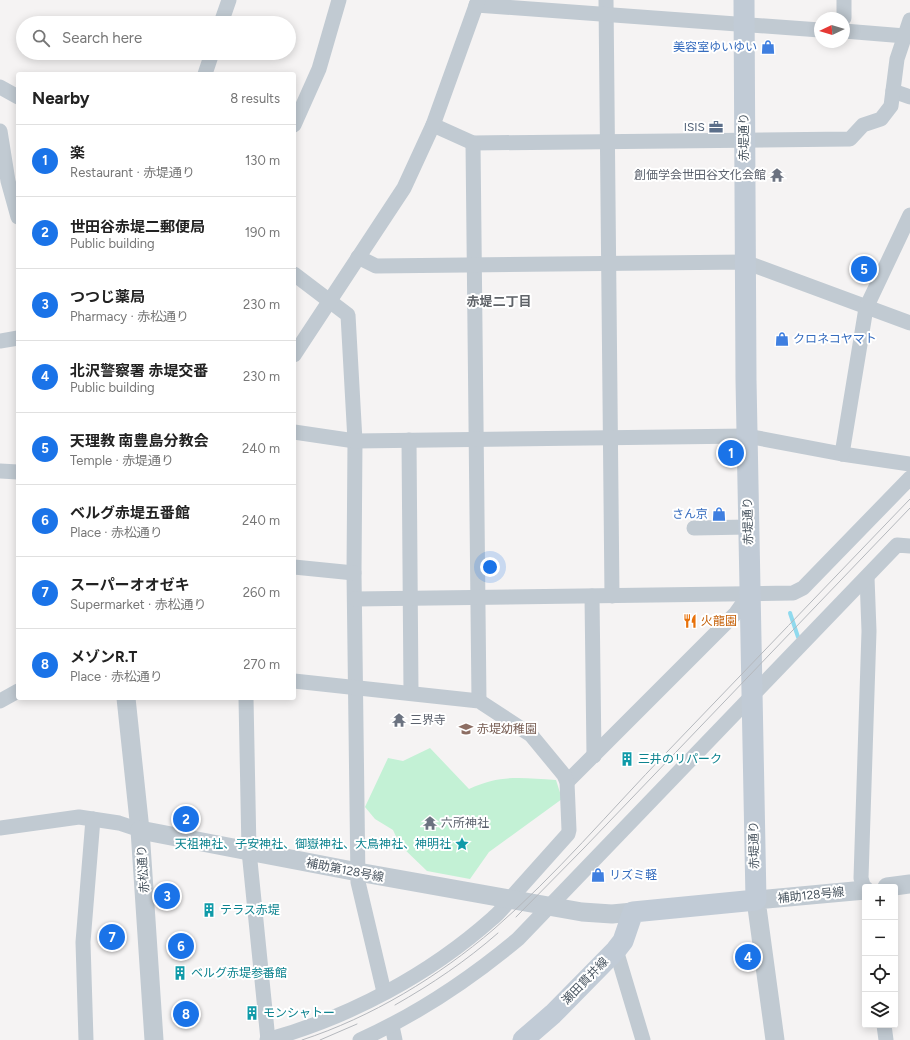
<!DOCTYPE html>
<html lang="en">
<head>
<meta charset="utf-8">
<style>
  :root { --surface:#fff; --page:#f6f6f6; --text:#222; --muted:#767676; --line:#e0e0e0; --accent:#1a73e8 }
  body { margin:0; font-family:Figtree,"Noto Sans JP",sans-serif; background:var(--page); color:var(--text) }
  .controls { position:absolute; right:12px; bottom:12px; display:grid; overflow:hidden; border-radius:4px; box-shadow:0 2px 10px #0003 }
  .controls button { width:36px; height:36px; display:grid; place-items:center; padding:0; border:0; border-bottom:1px solid var(--line); background:var(--surface); color:var(--text); font:20px sans-serif }
  .compass { position:absolute; left:814px; top:12px; width:36px; height:36px; border-radius:50%; background:var(--surface); box-shadow:0 2px 10px #0003; rotate:266deg }
  .you { position:absolute; left:490px; top:567px; width:14px; height:14px; margin:-10px; border:3px solid #fff; border-radius:50%; background:#1a73e8; box-shadow:0 0 0 6px #1a73e833 }
  .badge { display:grid; place-items:center; width:26px; height:26px; border-radius:50%; background:var(--accent); color:#fff; font-size:13px; font-weight:700 }
  .pin { position:absolute; translate:-50% -50%; border:2px solid #fff; box-shadow:0 1px 4px #0006 }
  .list { margin:0; padding:0; list-style:none }
  h2 { display:flex; justify-content:space-between; align-items:center; height:52px; margin:0; padding:0 16px; font-size:17px }
  h2 small { font-size:13px; font-weight:400; color:var(--muted) }
  .list li { display:grid; grid-template-columns:26px 1fr auto; gap:12px; align-items:center; box-sizing:border-box; height:72px; padding:0 16px; border-top:1px solid var(--line) }
  .list b { display:block; font-size:15px; white-space:nowrap }
  .list p { margin:0; font-size:13px; white-space:nowrap; color:var(--muted) }
  .list em { font-size:13px; font-style:normal; color:var(--muted) }
  .icon { flex:none; width:22px; height:22px; fill:none; stroke:currentColor; stroke-width:2; stroke-linecap:round; stroke-linejoin:round }
  .map { position:relative; flex:none; width:910px; height:1040px; overflow:hidden }
  .search { position:absolute; background:var(--surface); box-shadow:0 2px 10px #0003; left:16px; top:16px; width:280px; height:44px; display:flex; align-items:center; gap:10px; box-sizing:border-box; padding:0 14px; border-radius:22px; color:var(--muted); font-size:15px }
  .panel { position:absolute; background:var(--surface); box-shadow:0 2px 10px #0003; left:16px; top:72px; width:280px; height:628px; border-radius:4px }
  .map>svg:first-child { display:block }
  .green { fill:#c3f1d5 }
  .lines { fill:none; stroke-linecap:round; stroke-linejoin:round }
  .stream { stroke:#90daee; stroke-width:4 }
  .minor { stroke:#c1cad2; stroke-width:15 }
  .tertiary { stroke:#c1cad2; stroke-width:19 }
  .secondary { stroke:#c1cbd6; stroke-width:21 }
  .tram { stroke:#b5b8bd; stroke-width:1 }
  .labels { text-anchor:middle; dominant-baseline:central; stroke-width:4; stroke-linejoin:round; paint-order:stroke }
  .shop-label { font-size:12px; fill:#366cbe; stroke:#fff; text-anchor:end }
  .service-label { font-size:12px; fill:#4e5e75; stroke:#fff; text-anchor:end }
  .street-label { font-size:12px; fill:#4a5661; stroke:#fff }
  .worship-label { font-size:12px; fill:#5b616d; stroke:#fff; text-anchor:start }
  .food-label { font-size:12px; fill:#c56008; stroke:#fff; text-anchor:start }
  .education-label { font-size:12px; fill:#785e54; stroke:#fff; text-anchor:start }
  .culture-label { font-size:12px; fill:#0d838f; stroke:#fff; text-anchor:start }
  .neighbourhood-label { font-size:13px; font-weight:bold; fill:#5f6368; stroke:#fff }
</style>
</head>
<body>
<div class="map">
<svg width="910" height="1040" viewBox="0 0 910 1040">
  <rect width="100%" height="100%" fill="#f5f3f3"/>
  <!-- green -->
  <path class="green" d="M 430,748 L 469,789 C 501,774 522,778 556,780 L 562,799 L 489,852 L 470,879 L 427,871 L 400,845 L 393,830 L 375,819 L 365,807 L 388,758 L 403,761 Z"/>
  <g class="lines">
    <!-- stream -->
    <polyline class="stream" points="790,613 798,637"/>
    <!-- minor -->
    <g class="minor">
      <polyline points="606,0 612,596"/>
      <polyline points="844,0 844,18"/>
      <polyline points="476,5 820,30"/>
      <polyline points="221,23 229,0"/>
      <polyline points="844,31 905,36"/>
      <polyline points="205,74 212,53"/>
      <polyline points="0,87 18,97"/>
      <polyline points="893,91 910,97"/>
      <polyline points="294,125 319,69 339,0"/>
      <polyline points="433,125 473,143 850,139 863,125 881,119 891,106 897,59 910,20"/>
      <polyline points="0,131 8,181 18,217"/>
      <polyline points="473,143 479,701"/>
      <polyline points="358,257 376,266 745,262 910,323"/>
      <polyline points="294,274 348,315 355,441 354,573 358,882 384,992"/>
      <polyline points="0,341 18,338"/>
      <polyline points="294,355 404,188 433,125 478,0"/>
      <polyline points="294,432 355,441 747,436 842,454 910,464"/>
      <polyline points="409,440 411,692"/>
      <polyline points="842,454 866,308 910,215"/>
      <polyline points="0,471 18,472"/>
      <polyline points="694,528 748,527"/>
      <polyline points="294,567 354,573"/>
      <polyline points="592,596 594,756"/>
      <polyline points="355,599 793,593 803,588 910,478"/>
      <polyline points="246,698 249,851 268,1040"/>
      <polyline points="0,701 18,691"/>
      <polyline points="567,782 736,613 749,595"/>
      <polyline points="0,828 79,817 119,823 140,830"/>
      <polyline points="865,893 861,878 869,631 867,577"/>
      <polyline points="616,950 643,1040"/>
      <polyline points="884,1025 886,1040"/>
      <polyline points="392,1026 395,1040"/>
      <polyline points="86,1040 83,942 93,819"/>
      <path d="M 267,1040 C 350,1017 429,975 493,918 C 502,911 509,900 517,891 C 534,872 551,853 568,834 L 569,830 L 567,782 L 564,775 L 531,735 L 479,701 L 294,681"/>
      <path d="M 360,1040 C 418,1014 470,979 518,939 L 897,545 L 910,546"/>
    </g>
    <!-- tertiary -->
    <g class="tertiary">
      <polyline points="126,698 140,830 154,1040"/>
      <polyline points="140,830 358,872 582,912 612,914 633,912"/>
      <polyline points="887,887 910,884"/>
      <polyline points="775,1040 756,900 865,890"/>
    </g>
    <!-- secondary -->
    <polyline class="secondary" points="523,1040 553,1014 616,950 623,941 633,912 756,900 746,380 744,0"/>
    <!-- tram -->
    <g class="tram">
      <polyline points="516,917 584,848 910,508"/>
      <path d="M 395,1005 C 432,984 466,961 498,933"/>
      <path d="M 302,1040 C 372,1017 438,977 494,929 C 556,875 610,811 667,752 C 748,668 829,583 910,499"/>
      <polyline points="320,1040 357,1024"/>
    </g>
  </g>
  <!-- icons -->
  <defs>
    <symbol id="shop-bare" viewBox="-9 -9 18 18"><path d="M-5-2.5h2.3a2.7 3.5 0 0 1 5.4 0H5L5.5 6h-11ZM-1.5-2.5h3a1.5 2.3 0 0 0-3 0Z" fill="#3f7fe0" stroke="#fff" stroke-width="2.5" paint-order="stroke"/></symbol>
    <symbol id="office-bare" viewBox="-9 -9 18 18"><path d="M-6-3h4V-5.5h4V-3h4V5H-6ZM-1-4.5V-3h2v-1.5ZM-6 0V1H6V0Z" fill="#5c6f8a" stroke="#fff" stroke-width="2.5" paint-order="stroke"/></symbol>
    <symbol id="temple-bare" viewBox="-9 -9 18 18"><path d="M0-6L5-2H3V0L6.5 2.5H4V6H1.5V3h-3V6H-4V2.5H-6.5L-3 0V-2H-5Z" fill="#6b7280" stroke="#fff" stroke-width="2.5" paint-order="stroke"/></symbol>
    <symbol id="restaurant-bare" viewBox="-9 -9 18 18"><path d="M-5-6h1v4h1v-4h1v4h1v-4h1v5L-1.5 .5V6h-2V.5L-5-1ZM5-6V6H3V1.5H1.5Q1.5-4 5-6Z" fill="#e8710a" stroke="#fff" stroke-width="2.5" paint-order="stroke"/></symbol>
    <symbol id="school-bare" viewBox="-9 -9 18 18"><path d="M0-5L7-2L0 1L-7-2ZM-4 1L0 2.5L4 1V4Q0 6-4 4Z" fill="#8d6e63" stroke="#fff" stroke-width="2.5" paint-order="stroke"/></symbol>
    <symbol id="building-bare" viewBox="-9 -9 18 18"><path d="M-4-6H4V6H1V3H-1V6H-4ZM-2.5-4.3h1.7v1.8h-1.7ZM.8-4.3h1.7v1.8H.8ZM-2.5-1h1.7V.8h-1.7ZM.8-1h1.7V.8H.8Z" fill="#0f9aa8" stroke="#fff" stroke-width="2.5" paint-order="stroke"/></symbol>
    <symbol id="sight-bare" viewBox="-9 -9 18 18"><path d="M0-6L1.8-2.2L6-1.7L2.9 1.2L3.7 5.4L0 3.3L-3.7 5.4L-2.9 1.2L-6-1.7L-1.8-2.2Z" fill="#0f9aa8" stroke="#fff" stroke-width="2.5" paint-order="stroke"/></symbol>
  </defs>
  <g fill-rule="evenodd">
    <use href="#shop-bare" x="758" y="37" width="20" height="20"/>
    <use href="#office-bare" x="706" y="117" width="20" height="20"/>
    <use href="#temple-bare" x="767" y="165" width="20" height="20"/>
    <use href="#shop-bare" x="772" y="329" width="20" height="20"/>
    <use href="#shop-bare" x="709" y="504" width="20" height="20"/>
    <use href="#restaurant-bare" x="680" y="611" width="20" height="20"/>
    <use href="#temple-bare" x="389" y="710" width="20" height="20"/>
    <use href="#school-bare" x="456" y="719" width="20" height="20"/>
    <use href="#building-bare" x="617" y="749" width="20" height="20"/>
    <use href="#temple-bare" x="420" y="813" width="20" height="20"/>
    <use href="#sight-bare" x="452" y="834" width="20" height="20"/>
    <use href="#shop-bare" x="588" y="865" width="20" height="20"/>
    <use href="#building-bare" x="199" y="900" width="20" height="20"/>
    <use href="#building-bare" x="170" y="963" width="20" height="20"/>
    <use href="#building-bare" x="242" y="1003" width="20" height="20"/>
  </g>
  <g class="labels">
    <!-- shop labels -->
    <g class="shop-label">
      <text x="757" y="47">美容室ゆいゆい</text>
      <text x="793" y="339" text-anchor="start">クロネコヤマト</text>
      <text x="708" y="514">さん京</text>
      <text x="609" y="875" text-anchor="start">リズミ軽</text>
    </g>
    <!-- service labels -->
    <g class="service-label">
      <text x="705" y="127">ISIS</text>
    </g>
    <!-- street labels -->
    <g class="street-label">
      <text transform="translate(744 137) rotate(-90)">赤堤通り</text>
      <text transform="translate(748 521) rotate(-91)">赤堤通り</text>
      <text transform="translate(754 845) rotate(-91)">赤堤通り</text>
      <text transform="translate(143 869) rotate(-94)">赤松通り</text>
      <text transform="translate(345 870) rotate(11)">補助第128号線</text>
      <text transform="translate(811 895) rotate(-6)">補助128号線</text>
      <text transform="translate(585 981) rotate(-46)">瀬田貫井線</text>
    </g>
    <!-- worship labels -->
    <g class="worship-label">
      <text x="766" y="175" text-anchor="end">創価学会世田谷文化会館</text>
      <text x="410" y="720">三界寺</text>
      <text x="441" y="823">六所神社</text>
    </g>
    <!-- food labels -->
    <g class="food-label">
      <text x="701" y="621">火龍園</text>
    </g>
    <!-- education labels -->
    <g class="education-label">
      <text x="477" y="729">赤堤幼稚園</text>
    </g>
    <!-- culture labels -->
    <g class="culture-label">
      <text x="638" y="759">三井のリパーク</text>
      <text x="451" y="844" text-anchor="end">天祖神社、子安神社、御嶽神社、大鳥神社、神明社</text>
      <text x="220" y="910">テラス赤堤</text>
      <text x="191" y="973">ベルグ赤堤参番館</text>
      <text x="263" y="1013">モンシャトー</text>
    </g>
    <!-- neighbourhood labels -->
    <g class="neighbourhood-label">
      <text x="499" y="301">赤堤二丁目</text>
    </g>
  </g>
</svg>
<div class="controls">
<button>+</button>
<button>−</button>
<button><svg class="icon" aria-label="locate" viewBox="0 0 24 24"><circle cx="12" cy="12" r="6"/><path d="M12 2v4M12 18v4M2 12h4M18 12h4"/></svg></button>
<button><svg class="icon" aria-label="layers" viewBox="0 0 24 24"><path d="M12 4l9 5-9 5-9-5zM3 14l9 5 9-5"/></svg></button>
</div>
<svg class="compass" viewBox="-18 -18 36 36"><path d="M0-13l5 13h-10z" fill="#e53935"/><path d="M0 13l5-13h-10z" fill="#767676"/></svg>
<div class="you"></div>
<div class="pin badge" style="left:731px;top:453px">1</div>
<div class="pin badge" style="left:186px;top:819px">2</div>
<div class="pin badge" style="left:167px;top:896px">3</div>
<div class="pin badge" style="left:748px;top:957px">4</div>
<div class="pin badge" style="left:864px;top:269px">5</div>
<div class="pin badge" style="left:181px;top:946px">6</div>
<div class="pin badge" style="left:112px;top:937px">7</div>
<div class="pin badge" style="left:186px;top:1014px">8</div>
<div class="search"><svg class="icon" aria-label="search" viewBox="0 0 24 24"><circle cx="10" cy="10" r="6"/><path d="M15 15l6 6"/></svg>Search here</div>
<section class="panel">
<h2>Nearby<small>8 results</small></h2>
<ul class="list">
<li><span class="badge">1</span><div><b>楽</b><p>Restaurant · 赤堤通り</p></div><em>130 m</em></li>
<li><span class="badge">2</span><div><b>世田谷赤堤二郵便局</b><p>Public building</p></div><em>190 m</em></li>
<li><span class="badge">3</span><div><b>つつじ薬局</b><p>Pharmacy · 赤松通り</p></div><em>230 m</em></li>
<li><span class="badge">4</span><div><b>北沢警察署 赤堤交番</b><p>Public building</p></div><em>230 m</em></li>
<li><span class="badge">5</span><div><b>天理教 南豊島分教会</b><p>Temple · 赤堤通り</p></div><em>240 m</em></li>
<li><span class="badge">6</span><div><b>ベルグ赤堤五番館</b><p>Place · 赤松通り</p></div><em>240 m</em></li>
<li><span class="badge">7</span><div><b>スーパーオオゼキ</b><p>Supermarket · 赤松通り</p></div><em>260 m</em></li>
<li><span class="badge">8</span><div><b>メゾンR.T</b><p>Place · 赤松通り</p></div><em>270 m</em></li>
</ul>
</section>
</div>
</body>
</html>
